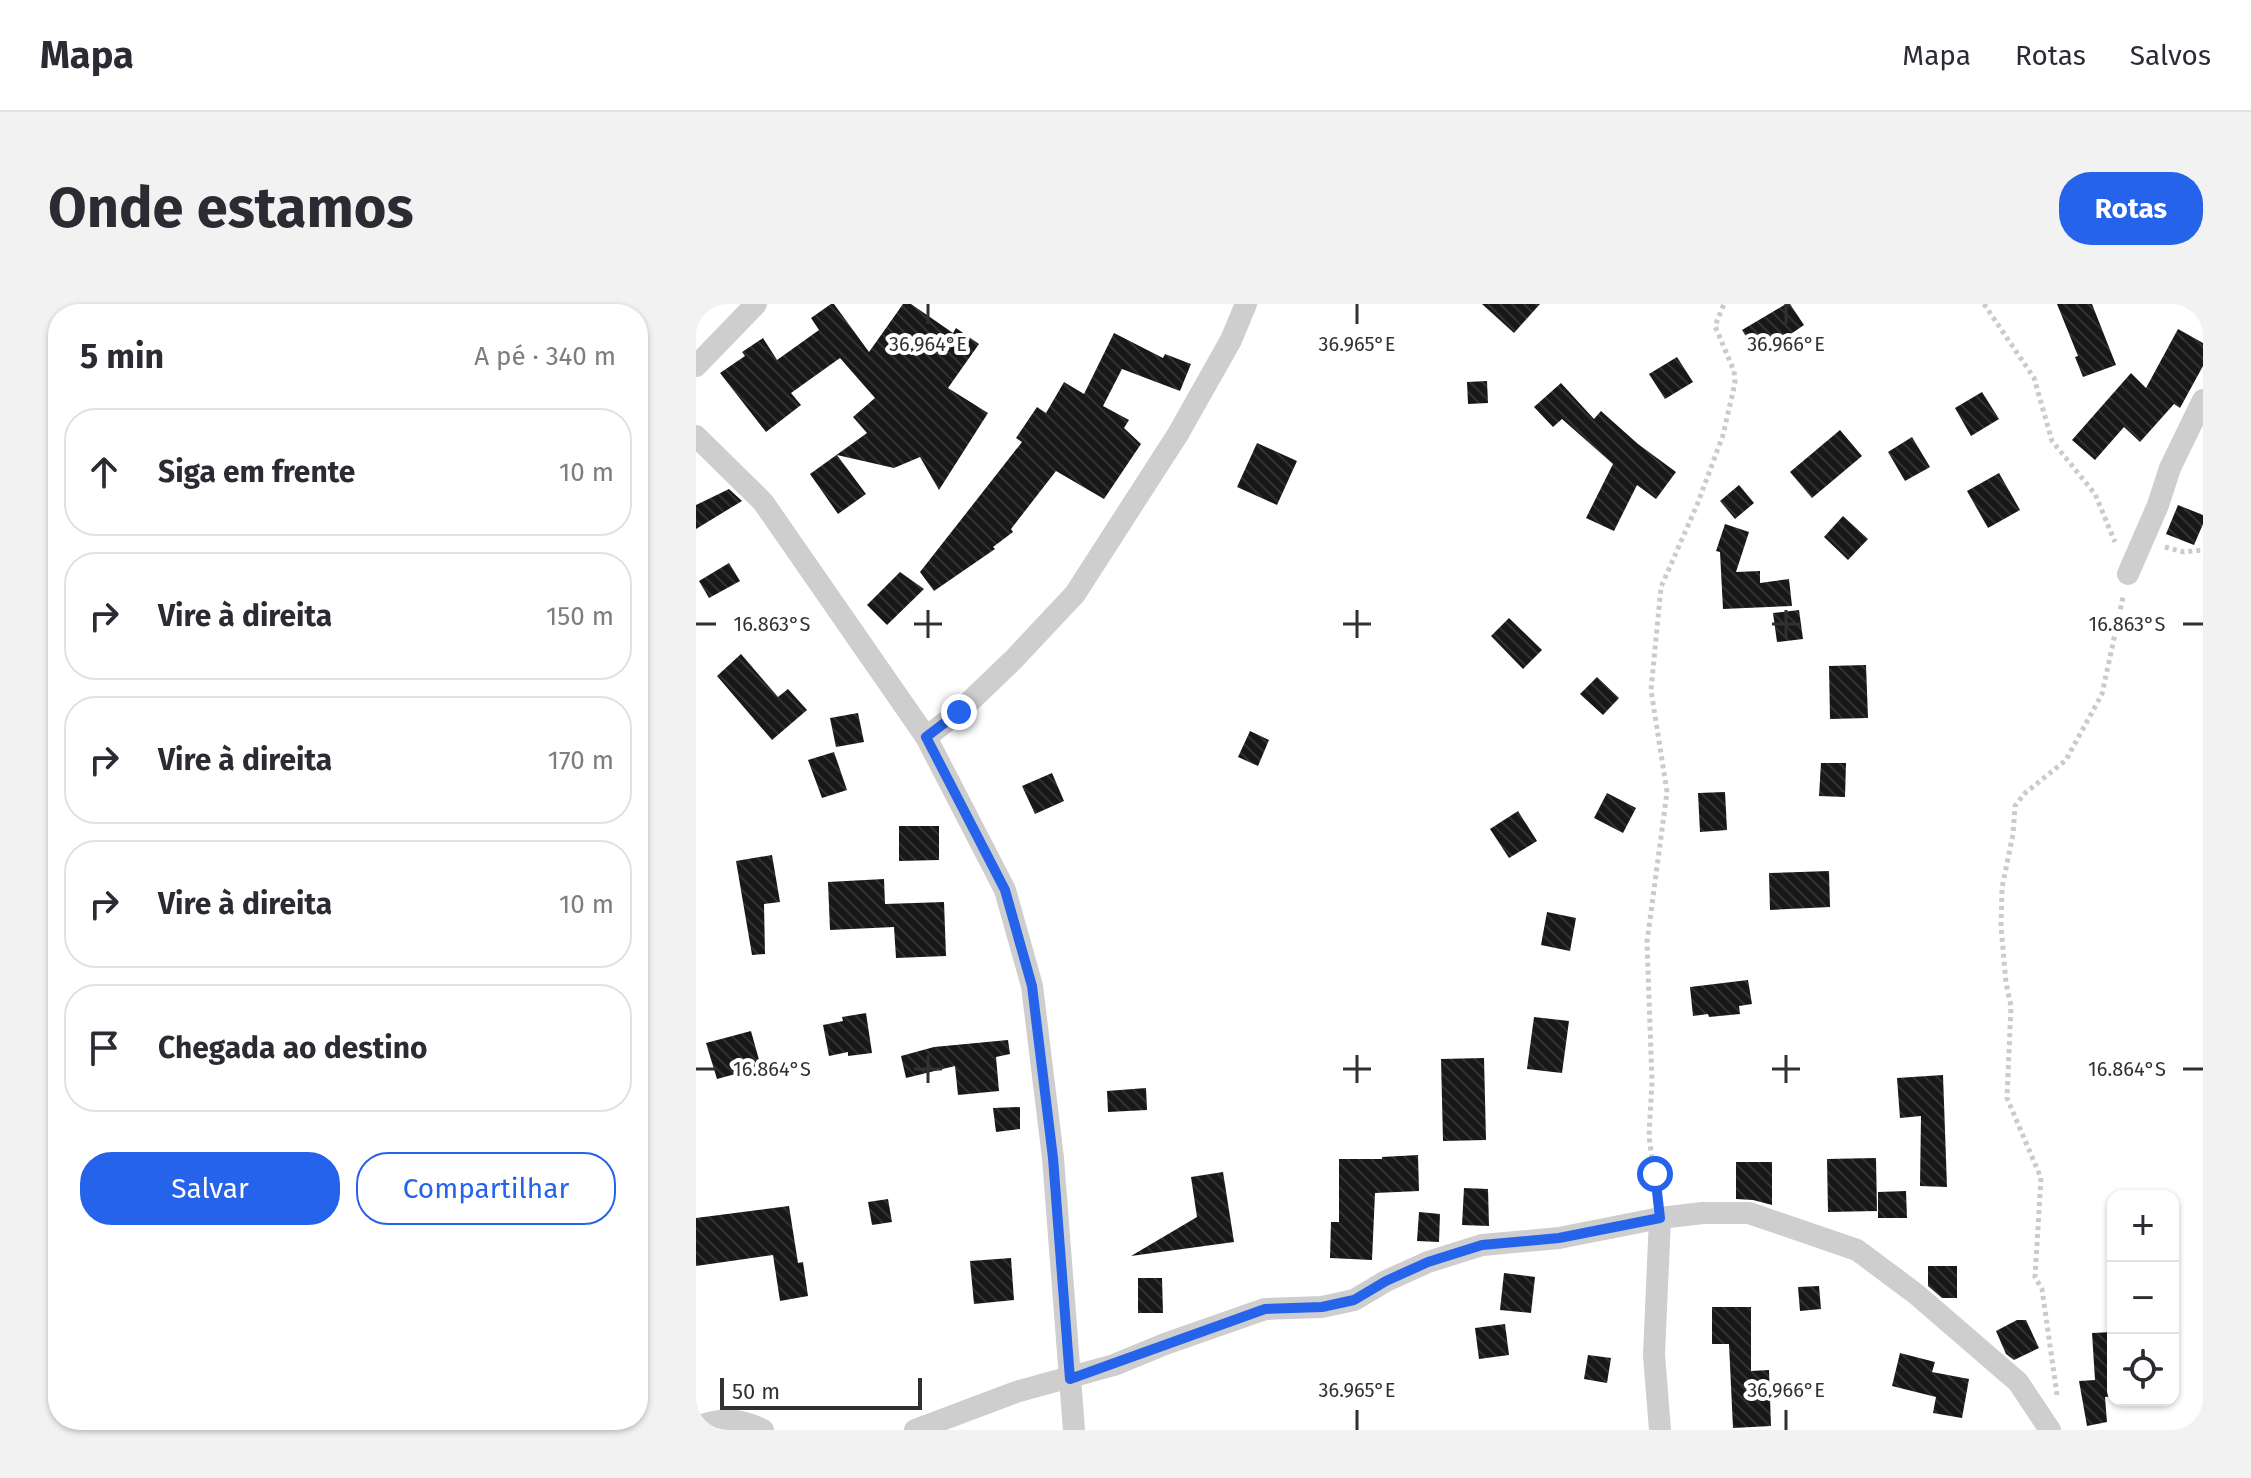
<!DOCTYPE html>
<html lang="pt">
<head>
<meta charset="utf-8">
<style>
  :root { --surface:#fff; --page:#f2f2f3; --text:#2b2b33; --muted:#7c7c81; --line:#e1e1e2; --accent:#2563eb }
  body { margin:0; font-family:"Fira Sans",sans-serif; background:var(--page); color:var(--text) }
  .controls { position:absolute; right:24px; bottom:24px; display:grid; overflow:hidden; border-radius:16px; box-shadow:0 2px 6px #0004 }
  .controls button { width:72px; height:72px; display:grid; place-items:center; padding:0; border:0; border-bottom:2px solid var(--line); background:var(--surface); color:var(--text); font:40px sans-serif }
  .scale { position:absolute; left:24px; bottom:20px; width:202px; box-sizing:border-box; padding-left:8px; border:4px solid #313131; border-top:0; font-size:22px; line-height:28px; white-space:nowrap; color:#313131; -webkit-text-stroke:6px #fff; paint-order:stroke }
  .stop { position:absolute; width:24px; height:24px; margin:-18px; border:6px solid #2563eb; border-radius:50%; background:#fff }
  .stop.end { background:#2563eb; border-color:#fff; box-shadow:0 2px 8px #0008 }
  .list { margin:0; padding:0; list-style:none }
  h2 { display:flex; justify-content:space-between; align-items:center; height:104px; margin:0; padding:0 32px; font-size:34px }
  h2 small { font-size:26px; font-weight:400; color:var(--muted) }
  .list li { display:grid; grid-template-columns:52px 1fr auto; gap:24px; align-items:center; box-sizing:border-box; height:128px; margin:0 16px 16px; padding:0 16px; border:2px solid var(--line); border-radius:32px }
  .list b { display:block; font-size:30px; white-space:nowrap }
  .list em { font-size:26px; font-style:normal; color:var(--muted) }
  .actions { display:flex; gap:16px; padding:24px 32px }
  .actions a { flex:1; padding:18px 0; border:2px solid var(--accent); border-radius:32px; text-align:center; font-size:28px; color:var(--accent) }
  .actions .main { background:var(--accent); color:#fff }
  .icon { flex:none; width:44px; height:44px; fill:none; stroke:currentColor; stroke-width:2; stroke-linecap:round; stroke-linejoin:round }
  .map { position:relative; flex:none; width:1507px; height:1126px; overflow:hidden; border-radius:32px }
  header { display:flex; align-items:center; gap:48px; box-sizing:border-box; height:112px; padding:0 40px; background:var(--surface); border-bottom:2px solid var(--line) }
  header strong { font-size:38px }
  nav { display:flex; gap:44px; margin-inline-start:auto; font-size:28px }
  .intro { display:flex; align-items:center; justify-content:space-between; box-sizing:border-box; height:192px; padding:0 48px }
  h1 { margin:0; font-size:56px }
  .button { padding:20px 36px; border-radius:32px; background:var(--accent); color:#fff; font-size:28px; font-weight:700 }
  main { display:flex; gap:48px; padding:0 48px }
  aside { flex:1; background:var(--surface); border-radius:32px; box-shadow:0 2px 6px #0004 }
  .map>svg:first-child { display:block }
  .building { fill:url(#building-back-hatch) }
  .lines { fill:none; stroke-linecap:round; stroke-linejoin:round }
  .path { stroke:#cbcbcb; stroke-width:5; stroke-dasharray:4 4; stroke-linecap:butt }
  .minor { stroke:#cecece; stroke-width:22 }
  .route { stroke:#2563eb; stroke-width:10 }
  .ticks { fill:none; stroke:#313131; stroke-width:3 }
  .ticks-label { font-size:20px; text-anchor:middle; fill:#313131; stroke:#fff; stroke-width:8; stroke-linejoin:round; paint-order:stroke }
</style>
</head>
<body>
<header>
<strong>Mapa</strong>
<nav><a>Mapa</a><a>Rotas</a><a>Salvos</a></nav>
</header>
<div class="intro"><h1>Onde estamos</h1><a class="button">Rotas</a></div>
<main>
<aside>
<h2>5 min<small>A pé · 340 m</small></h2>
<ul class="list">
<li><svg class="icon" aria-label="ahead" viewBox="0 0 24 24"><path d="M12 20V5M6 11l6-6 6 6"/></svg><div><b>Siga em frente</b></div><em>10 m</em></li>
<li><svg class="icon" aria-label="right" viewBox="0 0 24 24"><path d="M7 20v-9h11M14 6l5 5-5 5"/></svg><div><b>Vire à direita</b></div><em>150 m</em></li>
<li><svg class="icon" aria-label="right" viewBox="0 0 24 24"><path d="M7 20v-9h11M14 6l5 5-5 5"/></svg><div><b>Vire à direita</b></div><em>170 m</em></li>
<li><svg class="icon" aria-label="right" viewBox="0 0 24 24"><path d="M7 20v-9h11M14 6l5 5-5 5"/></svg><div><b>Vire à direita</b></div><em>10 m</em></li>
<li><svg class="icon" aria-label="arrive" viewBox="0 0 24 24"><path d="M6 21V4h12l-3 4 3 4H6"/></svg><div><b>Chegada ao destino</b></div></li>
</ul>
<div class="actions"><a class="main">Salvar</a><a>Compartilhar</a></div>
</aside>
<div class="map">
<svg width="1507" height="1126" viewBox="0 0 1507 1126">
  <defs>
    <pattern id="building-back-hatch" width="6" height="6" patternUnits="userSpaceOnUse" patternTransform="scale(2)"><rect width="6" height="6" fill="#181818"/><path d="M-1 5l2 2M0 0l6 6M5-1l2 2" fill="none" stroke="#313131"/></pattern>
  </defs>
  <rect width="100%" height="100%" fill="#fff"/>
  <!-- building -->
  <g class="building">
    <polygon points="135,0 138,0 173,48 207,0 215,0 257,29 260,24 283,40 252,84 292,109 243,186 224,153 198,164 141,151 170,190 142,210 114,170 171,129 157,113 179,94 144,54 95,89 105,101 70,128 24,69 49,52 46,48 67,34 81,56 123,26 115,14"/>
    <polygon points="786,0 844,0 818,29"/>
    <polygon points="1090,0 1094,0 1108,21 1086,36 1081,30 1058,45 1046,26"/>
    <polygon points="1361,0 1396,0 1420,61 1387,73 1379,53 1382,52"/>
    <polygon points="1482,25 1507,39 1507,62 1484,104 1478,100 1444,138 1428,123 1399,156 1376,136 1435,69 1450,84"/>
    <polygon points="418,29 467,54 469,50 495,60 484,87 426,65 407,102 433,116 428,124 445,140 408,195 360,167 315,225 317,228 297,243 299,245 238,287 224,268 326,138 320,134 341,103 350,109 368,78 388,90"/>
    <polygon points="981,53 997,78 969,95 953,70"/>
    <polygon points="791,77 792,99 772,100 771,78"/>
    <polygon points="865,79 898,115 905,107 942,140 980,168 960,195 941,181 918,227 890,214 917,160 866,115 857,123 838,103"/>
    <polygon points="1286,88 1303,115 1275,132 1259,104"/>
    <polygon points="1144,126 1166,152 1116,194 1094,168"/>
    <polygon points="1216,133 1234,163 1209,177 1192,148"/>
    <polygon points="561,139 601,157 581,201 541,183"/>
    <polygon points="1303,169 1324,206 1292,224 1271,187"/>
    <polygon points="1043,181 1058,199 1039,215 1024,197"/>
    <polygon points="33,185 46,197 0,225 0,201"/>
    <polygon points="1482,201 1507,211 1507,220 1498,241 1470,230"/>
    <polygon points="1147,212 1172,235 1152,256 1128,233"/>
    <polygon points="1029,220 1053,228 1040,268 1064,267 1064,279 1093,275 1096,302 1027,305 1024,248 1020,247"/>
    <polygon points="33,259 44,277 13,294 3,277"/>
    <polygon points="204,268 228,285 191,321 171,301"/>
    <polygon points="1103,306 1107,335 1081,338 1077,309"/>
    <polygon points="813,314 846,346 827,365 795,332"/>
    <polygon points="45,350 82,393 92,385 111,406 76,436 21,372"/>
    <polygon points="1170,361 1172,414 1134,415 1133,362"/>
    <polygon points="901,373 923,394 907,411 884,390"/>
    <polygon points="162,409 168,438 140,443 134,414"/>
    <polygon points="554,427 573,436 562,462 542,453"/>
    <polygon points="138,448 151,486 126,494 112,456"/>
    <polygon points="1125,459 1150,459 1149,493 1123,492"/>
    <polygon points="356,469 368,497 339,510 326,482"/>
    <polygon points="1029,488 1031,526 1004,528 1002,489"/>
    <polygon points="911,489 940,504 927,529 898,514"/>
    <polygon points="822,507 841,537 813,554 794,525"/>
    <polygon points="203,522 243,522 243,556 203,557"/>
    <polygon points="76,551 84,598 68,600 69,650 56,651 40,557"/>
    <polygon points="1133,567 1134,603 1074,606 1073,569"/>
    <polygon points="188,575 189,600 248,598 250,652 200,654 198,623 134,626 132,578"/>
    <polygon points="851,608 880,614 874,647 845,641"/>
    <polygon points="1052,676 1056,700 1043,702 1044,710 1013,713 1012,710 997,712 994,683"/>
    <polygon points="170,709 176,749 152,752 152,748 133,752 127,721 147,717 146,713"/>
    <polygon points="838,713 873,717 866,769 831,765"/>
    <polygon points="55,727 65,763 21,775 10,739"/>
    <polygon points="312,736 314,750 300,753 303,787 262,791 259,762 210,774 205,752 238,743"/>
    <polygon points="788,754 790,836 747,837 745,755"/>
    <polygon points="1247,771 1251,883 1224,882 1225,812 1204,814 1201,774"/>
    <polygon points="450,784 451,806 412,808 411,787"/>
    <polygon points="324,803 324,825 300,828 297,804"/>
    <polygon points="722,851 723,887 679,889 676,956 634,954 635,918 643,918 643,855 686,855 686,853"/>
    <polygon points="1180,854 1181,907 1132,908 1131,855"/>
    <polygon points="1040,858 1076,858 1076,901 1057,896 1040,895"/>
    <polygon points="527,868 538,938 435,952 501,913 495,873"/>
    <polygon points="768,884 792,885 793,922 766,921"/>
    <polygon points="1210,887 1211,914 1182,914 1182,888"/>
    <polygon points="192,895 196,918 176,921 172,898"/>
    <polygon points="93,902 102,959 107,958 112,992 84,997 77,951 0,962 0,914"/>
    <polygon points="723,908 744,910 743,938 721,937"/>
    <polygon points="315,954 318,996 278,1000 274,957"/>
    <polygon points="1232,962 1261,962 1261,994 1246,994 1232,982"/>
    <polygon points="808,969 839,973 835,1009 804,1006"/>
    <polygon points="442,974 466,974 467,1009 442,1009"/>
    <polygon points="1123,982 1125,1005 1104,1007 1102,983"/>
    <polygon points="1016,1003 1055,1003 1055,1067 1073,1066 1075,1122 1037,1124 1033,1040 1016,1040"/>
    <polygon points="1321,1016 1330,1016 1343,1044 1318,1056 1310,1050 1300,1027"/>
    <polygon points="809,1020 813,1051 783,1055 779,1024"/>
    <polygon points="1417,1028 1417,1092 1409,1093 1411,1118 1391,1122 1383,1077 1399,1076 1396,1029"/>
    <polygon points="1204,1049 1239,1058 1236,1068 1273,1075 1266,1114 1237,1109 1240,1093 1196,1082"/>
    <polygon points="892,1051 915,1054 911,1079 888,1075"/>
  </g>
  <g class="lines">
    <!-- path -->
    <g class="path">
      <polyline points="1288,0 1338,74 1356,137 1399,190 1419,238"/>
      <polyline points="1469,243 1488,248 1507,246"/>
      <polyline points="961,894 953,832 956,777 951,638 971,488 955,386 965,283 1001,201 1027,131 1039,79 1038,67 1019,22 1028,0"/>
      <polyline points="1361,1091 1346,985 1339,973 1345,874 1311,794 1315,702 1310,679 1305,622 1306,584 1317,530 1319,502 1328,490 1370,456 1406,390 1427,293"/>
    </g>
    <!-- minor -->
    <g class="minor">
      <polyline points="0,62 60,0"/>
      <polyline points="0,132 67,198 230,433 309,586 336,682 357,854 378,1126"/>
      <polyline points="1432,270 1462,201 1474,164 1507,96"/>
      <polyline points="230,433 263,408 318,355 379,290 482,130 535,36 550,0"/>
      <path d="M 0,1124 C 24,1113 44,1114 67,1126"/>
      <polyline points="219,1126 320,1088 418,1061 469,1040 569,1005 626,1003 658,996 690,977 732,958 786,941 863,934 964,914 1007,909 1053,909 1161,946 1220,990 1322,1078 1354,1126"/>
      <polyline points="964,1126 958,1051 964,914"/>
    </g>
  </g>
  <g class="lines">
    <!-- route -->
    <polyline class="route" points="263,408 230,433 309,586 336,682 357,854 374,1075 569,1005 626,1003 658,996 690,977 732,958 786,941 863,934 964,914 959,870"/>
  </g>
  <!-- ticks -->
  <path class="ticks" d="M 232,0 L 232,20M 661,0 L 661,20M 1090,0 L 1090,20M 232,306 L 232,334M 661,306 L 661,334M 1090,306 L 1090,334M 0,320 L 20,320M 218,320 L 246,320M 647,320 L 675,320M 1076,320 L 1104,320M 1487,320 L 1507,320M 232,751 L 232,779M 661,751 L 661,779M 1090,751 L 1090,779M 0,765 L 20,765M 218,765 L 246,765M 647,765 L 675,765M 1076,765 L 1104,765M 1487,765 L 1507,765M 661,1106 L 661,1126M 1090,1106 L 1090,1126"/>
  <g class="ticks-label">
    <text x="232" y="47">36.964°E</text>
    <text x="661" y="47">36.965°E</text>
    <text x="1090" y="47">36.966°E</text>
    <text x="76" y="327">16.863°S</text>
    <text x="1431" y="327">16.863°S</text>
    <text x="76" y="772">16.864°S</text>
    <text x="1431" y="772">16.864°S</text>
    <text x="661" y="1093">36.965°E</text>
    <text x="1090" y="1093">36.966°E</text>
  </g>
</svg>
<div class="controls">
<button>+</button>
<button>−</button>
<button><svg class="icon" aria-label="locate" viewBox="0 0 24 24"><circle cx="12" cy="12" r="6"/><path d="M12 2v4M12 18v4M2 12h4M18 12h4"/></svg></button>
</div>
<div class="scale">50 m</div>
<div class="stop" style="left:959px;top:870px"></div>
<div class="stop end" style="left:263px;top:408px"></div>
</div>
</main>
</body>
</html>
